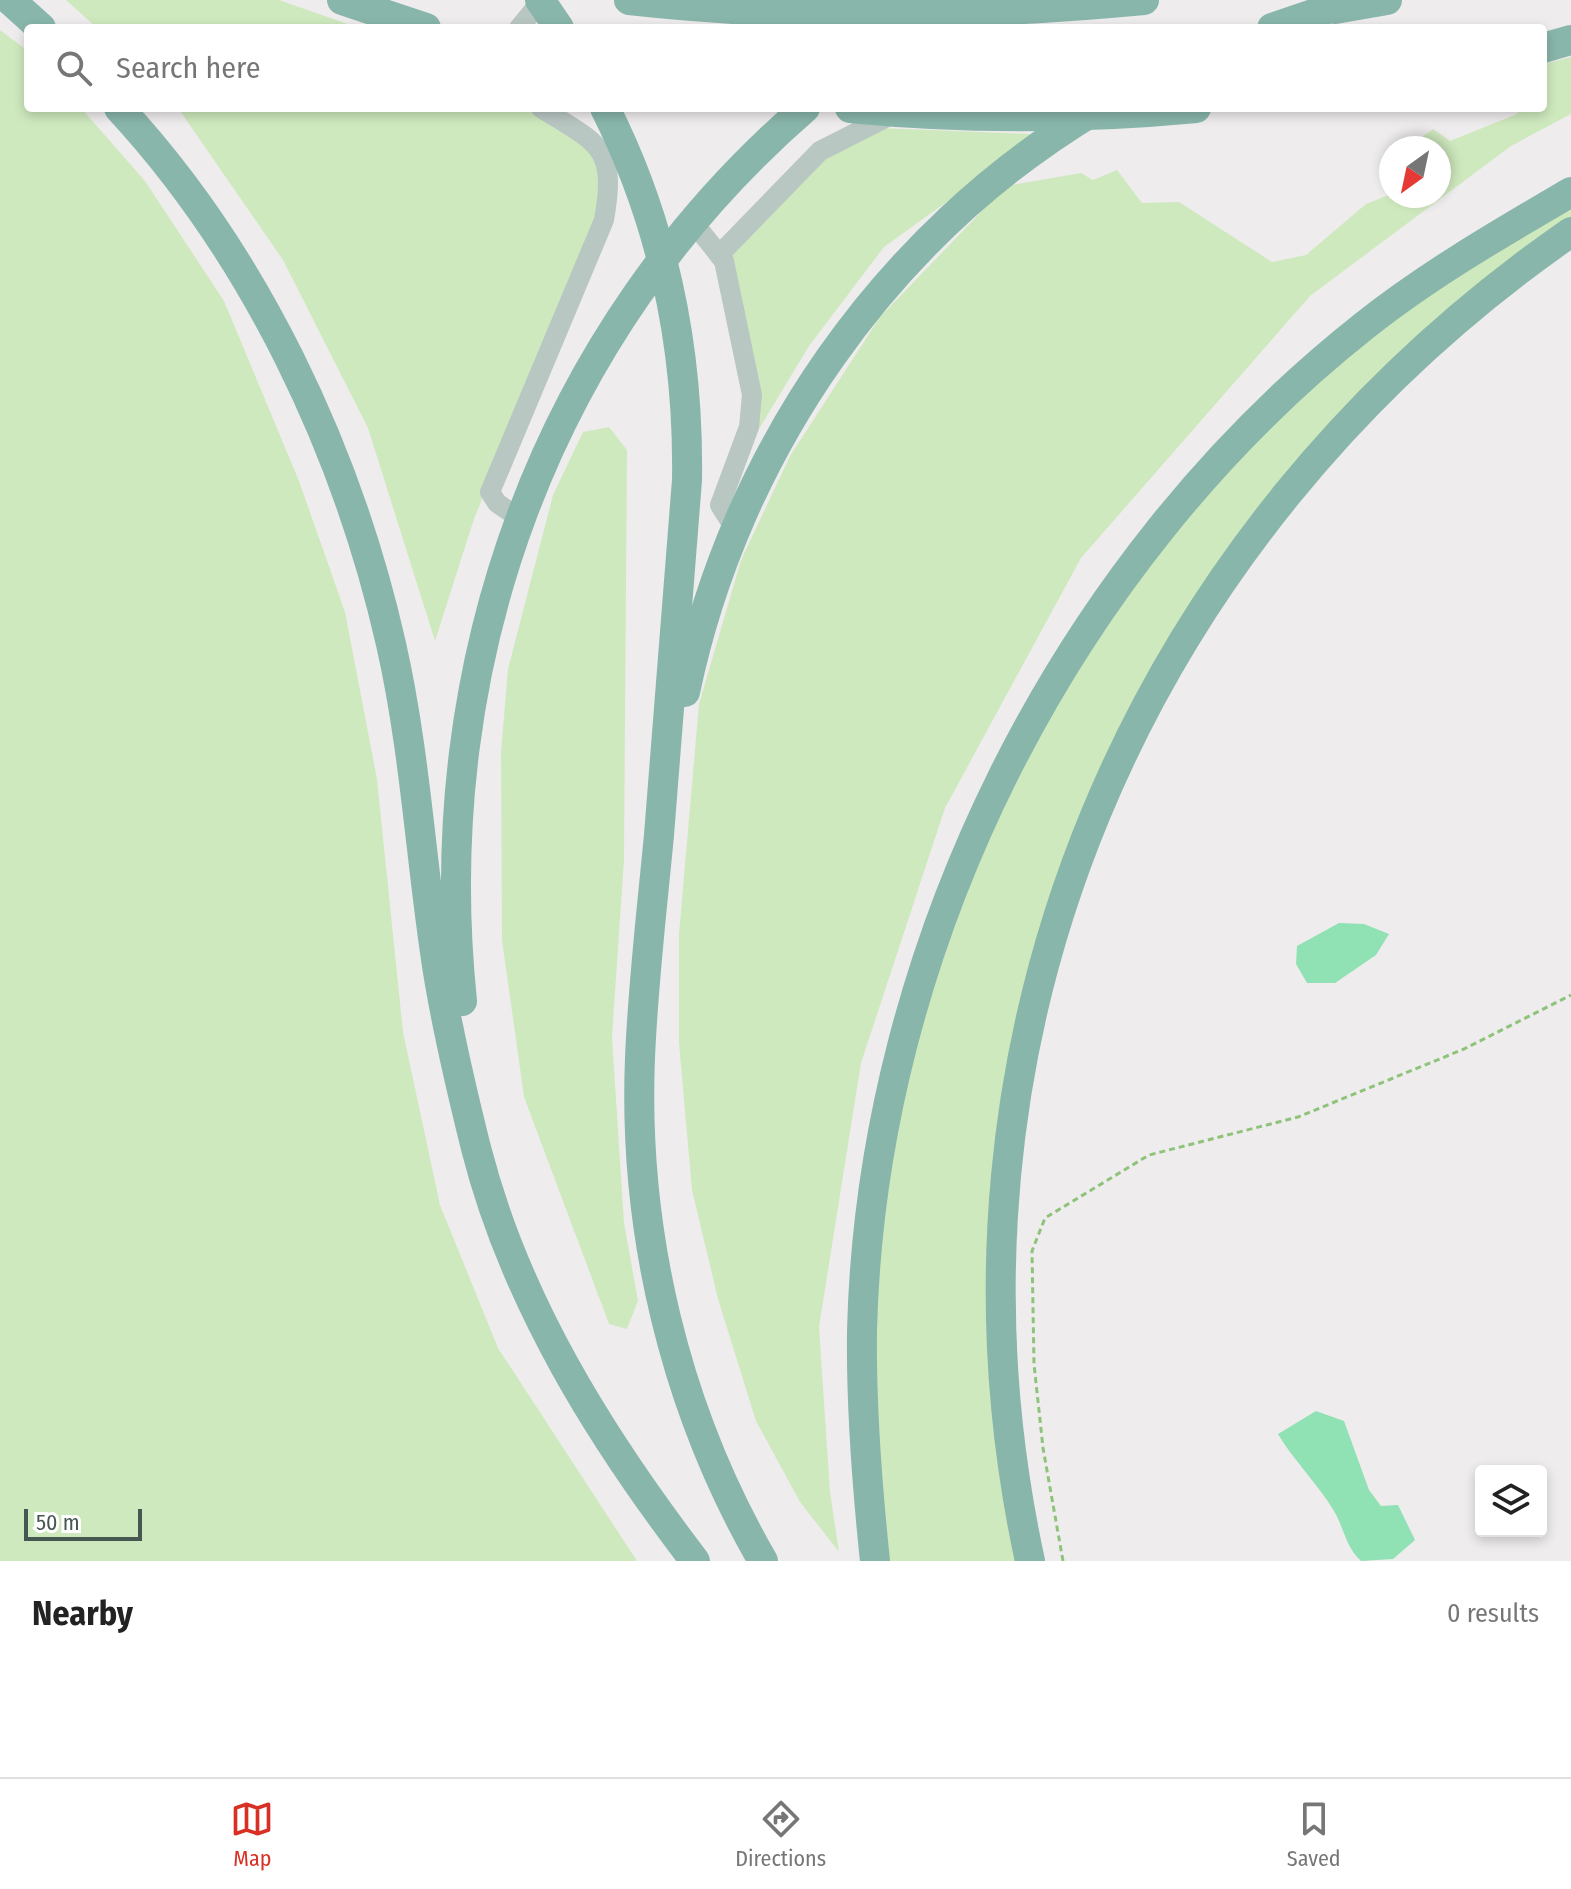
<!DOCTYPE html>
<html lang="en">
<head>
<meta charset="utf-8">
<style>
  :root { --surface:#fff; --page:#f2f2f2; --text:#222; --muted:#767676; --line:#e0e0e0; --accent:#d93025 }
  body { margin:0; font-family:"Fira Sans Condensed",sans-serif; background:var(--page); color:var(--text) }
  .controls { position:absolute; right:24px; bottom:24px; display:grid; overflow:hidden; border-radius:8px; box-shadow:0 4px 12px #0003 }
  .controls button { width:72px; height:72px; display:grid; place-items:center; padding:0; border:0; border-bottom:2px solid var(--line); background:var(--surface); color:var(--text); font:40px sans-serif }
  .compass { position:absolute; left:1379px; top:136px; width:72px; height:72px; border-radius:50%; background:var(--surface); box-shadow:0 4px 12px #0003; rotate:213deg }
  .scale { position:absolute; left:24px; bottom:20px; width:118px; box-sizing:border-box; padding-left:8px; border:4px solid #475752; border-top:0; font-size:22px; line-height:28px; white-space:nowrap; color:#475752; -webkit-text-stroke:6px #fff; paint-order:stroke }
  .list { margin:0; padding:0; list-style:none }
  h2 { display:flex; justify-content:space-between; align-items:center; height:104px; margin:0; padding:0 32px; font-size:34px }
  h2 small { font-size:26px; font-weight:400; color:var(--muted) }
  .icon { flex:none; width:44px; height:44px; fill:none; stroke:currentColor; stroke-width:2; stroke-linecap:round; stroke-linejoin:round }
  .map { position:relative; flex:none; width:1571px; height:1561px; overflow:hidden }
  .search { position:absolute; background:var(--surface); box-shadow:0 4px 12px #0003; left:24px; right:24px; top:24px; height:88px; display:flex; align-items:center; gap:20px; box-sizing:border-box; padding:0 28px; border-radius:8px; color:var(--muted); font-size:30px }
  .sheet { height:216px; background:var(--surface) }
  nav { display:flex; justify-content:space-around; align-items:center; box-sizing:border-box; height:112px; border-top:2px solid var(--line); background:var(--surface); font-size:22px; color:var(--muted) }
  nav a { display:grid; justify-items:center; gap:4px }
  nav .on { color:var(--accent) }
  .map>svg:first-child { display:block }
  .green { fill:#cfe9be }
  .water { fill:#90e1b3 }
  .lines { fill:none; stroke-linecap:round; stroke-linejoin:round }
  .path { stroke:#8ec37a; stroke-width:3; stroke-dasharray:6 4; stroke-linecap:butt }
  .minor { stroke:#b9c7c3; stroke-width:20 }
  .highway { stroke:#89b6aa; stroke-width:30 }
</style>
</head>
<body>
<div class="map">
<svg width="1571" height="1561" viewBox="0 0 1571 1561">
  <rect width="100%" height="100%" fill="#efecee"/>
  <!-- green -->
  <g class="green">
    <polygon points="66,0 279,0 359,28 97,28"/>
    <polygon points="0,30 28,51 28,108 81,108 145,181 224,301 299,481 345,612 377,779 403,1032 440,1205 498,1348 637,1561 0,1561"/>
    <polygon points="1571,57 1571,114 1511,146 1310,296 1081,558 945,808 861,1063 819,1327 830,1492 839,1552 800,1502 756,1421 718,1299 692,1190 679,1043 679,934 699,704 741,560 790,456 880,317 1006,186 1081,173 1093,180 1117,170 1142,203 1179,202 1272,262 1306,255 1366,204 1391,194 1439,196 1439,148 1422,148 1423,136 1433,129 1450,141 1517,114 1520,108 1543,108 1543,64"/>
    <polygon points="178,108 550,108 606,164 600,212 474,519 435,641 368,428 283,260"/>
    <polygon points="856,127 1031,134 959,193 884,247 809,346 724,487 757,394 727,238"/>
    <path d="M 1571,202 L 1571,220 L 1499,270 L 1437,323 L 1345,409 L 1281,480 L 1213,571 L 1157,667 L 1098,782 L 996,1180 L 1020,1561 L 881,1561 C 879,1507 877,1453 876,1399 C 875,1372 872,1344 874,1317 C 878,1264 882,1208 891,1156 C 954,817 1138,511 1413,302 C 1462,265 1519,235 1571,202 Z"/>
    <polygon points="609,427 627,450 624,860 612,1037 624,1223 638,1301 627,1329 609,1324 524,1097 502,940 501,752 508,669 553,495 583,432"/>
  </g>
  <!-- water -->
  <g class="water">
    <polygon points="1339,923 1364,924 1389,934 1376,955 1335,983 1307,983 1296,964 1297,946"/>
    <path d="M 1316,1411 L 1344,1421 L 1369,1490 L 1381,1506 L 1398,1505 L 1415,1540 L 1393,1559 L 1361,1561 C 1345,1546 1345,1530 1334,1511 C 1318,1484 1294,1461 1278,1434 Z"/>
  </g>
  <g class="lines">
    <!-- path -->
    <polyline class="path" points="1063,1561 1043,1448 1034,1364 1032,1251 1045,1218 1149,1155 1298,1117 1464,1049 1571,995"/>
    <!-- minor -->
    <g class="minor">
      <polyline points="519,28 542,0"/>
      <polyline points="693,222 724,261 752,395 749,427 720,505 735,529"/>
      <polyline points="719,255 820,151 893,114"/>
      <path d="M 519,518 L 497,503 L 490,492 L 604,220 C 617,147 599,144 541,108"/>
    </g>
    <!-- highway -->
    <g class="highway">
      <polyline points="10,0 41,28"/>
      <polyline points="342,0 426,28"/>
      <polyline points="540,0 559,28"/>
      <path d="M 629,0 C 800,19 974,16 1144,0"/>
      <polyline points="1335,9 1387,0"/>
      <polyline points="1272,28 1354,0"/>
      <polyline points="1543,48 1571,40"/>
      <path d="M 119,108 C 255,255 347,450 391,644 C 414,745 420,849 435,952 C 444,1017 460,1084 476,1148 C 515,1301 600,1437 695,1561"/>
      <path d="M 605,108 C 664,225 689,350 687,480 C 677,598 669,717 659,835 C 652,909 643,983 640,1058 C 633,1232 675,1409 763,1561"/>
      <path d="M 850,108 C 964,119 1081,119 1196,108"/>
      <path d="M 685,692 C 735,452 886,234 1098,108"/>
      <path d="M 462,1001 C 427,664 545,333 805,108"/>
      <path d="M 875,1561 C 867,1485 861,1408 862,1331 C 871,949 1064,563 1364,326 C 1428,275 1501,233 1571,192"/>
      <path d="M 1030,1561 C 917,1041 1138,532 1571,232"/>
    </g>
  </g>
</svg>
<div class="controls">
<button><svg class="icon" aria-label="layers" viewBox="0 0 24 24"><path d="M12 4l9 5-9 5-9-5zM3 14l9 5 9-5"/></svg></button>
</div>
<svg class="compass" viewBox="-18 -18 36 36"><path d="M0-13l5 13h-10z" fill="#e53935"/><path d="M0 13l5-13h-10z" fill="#767676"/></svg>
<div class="scale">50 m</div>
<div class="search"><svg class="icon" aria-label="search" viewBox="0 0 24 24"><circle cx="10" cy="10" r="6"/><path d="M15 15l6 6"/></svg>Search here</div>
</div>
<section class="sheet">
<h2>Nearby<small>0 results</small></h2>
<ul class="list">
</ul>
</section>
<nav>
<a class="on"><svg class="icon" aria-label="map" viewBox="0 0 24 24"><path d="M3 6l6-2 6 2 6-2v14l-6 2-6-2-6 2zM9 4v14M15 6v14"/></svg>Map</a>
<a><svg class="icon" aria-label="directions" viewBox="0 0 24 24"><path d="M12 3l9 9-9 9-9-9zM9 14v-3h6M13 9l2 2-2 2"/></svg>Directions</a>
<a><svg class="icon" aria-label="saved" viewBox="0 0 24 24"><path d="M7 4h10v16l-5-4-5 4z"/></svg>Saved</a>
</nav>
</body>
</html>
